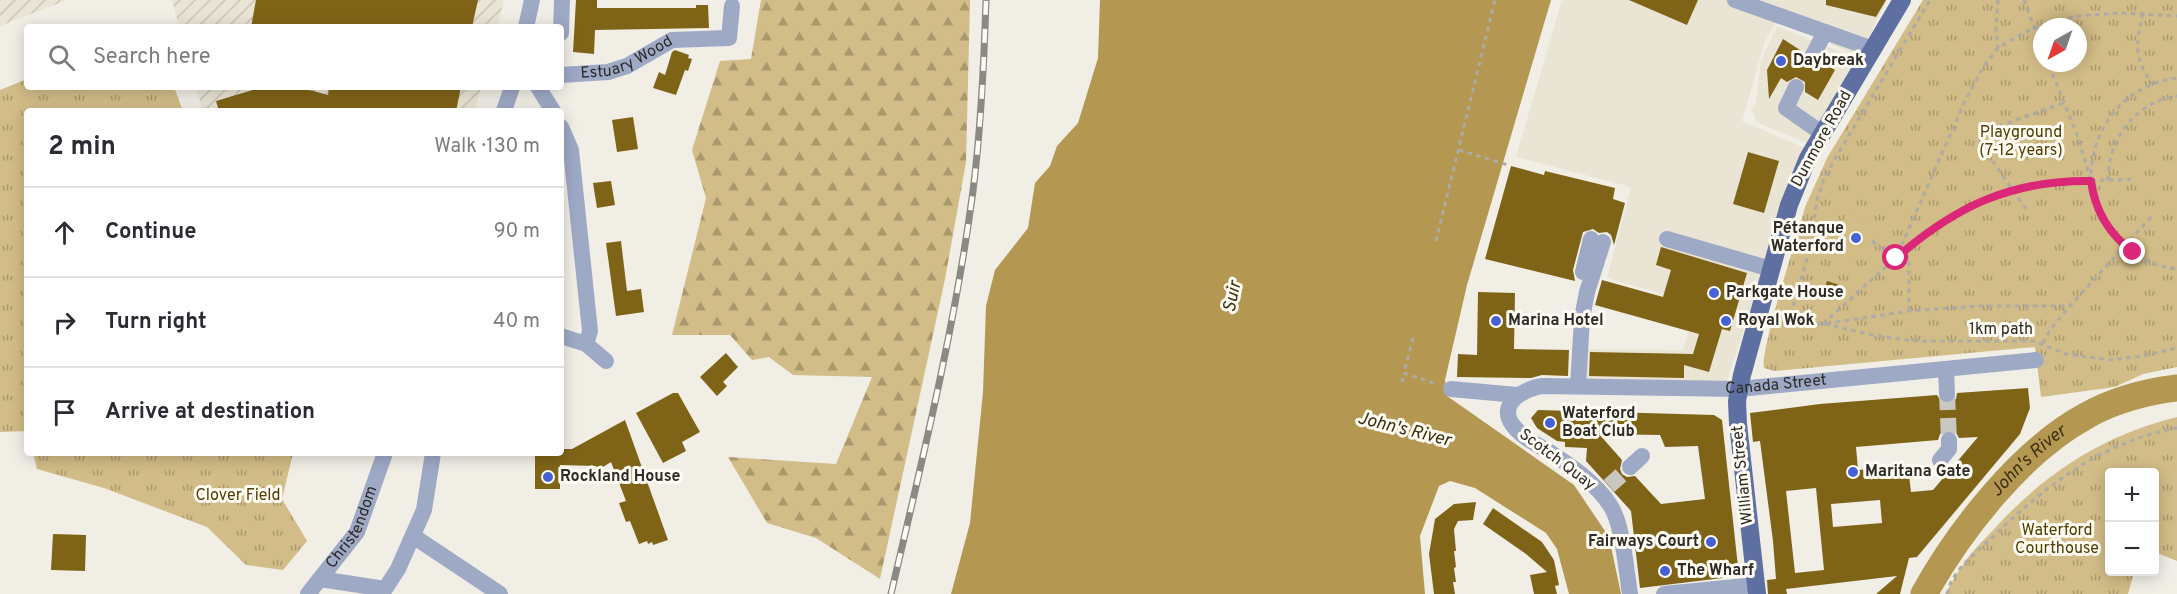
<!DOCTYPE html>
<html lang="en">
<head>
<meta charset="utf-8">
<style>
  :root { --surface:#fff; --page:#f7f7f7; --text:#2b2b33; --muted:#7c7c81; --line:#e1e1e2 }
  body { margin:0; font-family:Overpass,sans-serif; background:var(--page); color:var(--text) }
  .controls { position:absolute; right:18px; bottom:18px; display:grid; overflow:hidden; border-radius:6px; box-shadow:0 3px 15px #0003 }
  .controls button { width:54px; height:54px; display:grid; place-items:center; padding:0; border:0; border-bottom:2px solid var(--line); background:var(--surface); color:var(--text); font:30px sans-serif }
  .compass { position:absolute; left:2033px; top:18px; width:54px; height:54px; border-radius:50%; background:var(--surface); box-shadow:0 3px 15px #0003; rotate:220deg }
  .stop { position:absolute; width:18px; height:18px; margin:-14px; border:4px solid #db2777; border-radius:50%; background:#fff }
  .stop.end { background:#db2777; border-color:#fff; box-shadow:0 2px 6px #0008 }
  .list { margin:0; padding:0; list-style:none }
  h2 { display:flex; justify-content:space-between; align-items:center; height:78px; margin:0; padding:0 24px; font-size:26px }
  h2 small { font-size:20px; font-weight:400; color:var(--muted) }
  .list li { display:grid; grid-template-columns:39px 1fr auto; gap:18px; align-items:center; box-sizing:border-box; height:90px; padding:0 24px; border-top:2px solid var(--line) }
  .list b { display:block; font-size:22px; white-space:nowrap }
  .list em { font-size:20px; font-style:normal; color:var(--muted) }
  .icon { flex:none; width:33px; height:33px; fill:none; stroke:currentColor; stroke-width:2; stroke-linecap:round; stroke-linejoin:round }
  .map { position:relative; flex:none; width:2177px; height:594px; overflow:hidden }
  .search { position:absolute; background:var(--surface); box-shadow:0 3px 15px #0003; left:24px; top:24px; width:540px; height:66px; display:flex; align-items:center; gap:15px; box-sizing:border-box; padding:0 21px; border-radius:6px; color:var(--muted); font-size:22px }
  .panel { position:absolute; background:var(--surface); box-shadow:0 3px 15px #0003; left:24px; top:108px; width:540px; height:348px; border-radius:6px }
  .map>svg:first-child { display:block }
  .built { fill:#eae4d5 }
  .industrial { fill:url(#industrial-furrows) }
  .forest { fill:url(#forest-firs) }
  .park { fill:url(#park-tufts); fill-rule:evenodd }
  .garden { fill:#d2bc87 }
  .water { fill:#b49751 }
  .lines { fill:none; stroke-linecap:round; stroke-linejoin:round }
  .river { stroke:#b49751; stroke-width:27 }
  .building { fill:#7f6418; fill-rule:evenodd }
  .minor-tunnel { stroke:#cac7c0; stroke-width:16; stroke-dasharray:16 8; stroke-linecap:butt }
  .path { stroke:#adaba5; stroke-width:3; stroke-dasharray:4.5 4.5; stroke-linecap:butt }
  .minor { stroke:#9ea9c6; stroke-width:16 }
  .major { stroke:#5e6fa1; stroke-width:18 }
  .rail-casing { stroke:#8a8983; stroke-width:7 }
  .rail { stroke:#fefbf3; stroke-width:4.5; stroke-dasharray:14; stroke-linecap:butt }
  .route { stroke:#db2777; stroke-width:8 }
  .poi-dot { fill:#4561d4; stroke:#fefbf3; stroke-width:2 }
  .labels { text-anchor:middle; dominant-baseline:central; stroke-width:6; stroke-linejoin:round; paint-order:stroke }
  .street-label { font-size:16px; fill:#2c2b28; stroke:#fefbf3 }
  .poi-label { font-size:16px; font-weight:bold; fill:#2c2b28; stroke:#fefbf3; text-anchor:start }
  .park-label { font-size:16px; fill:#503d00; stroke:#fefbf3 }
  .water-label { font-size:18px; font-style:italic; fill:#3c2f0f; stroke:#fefbf3 }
</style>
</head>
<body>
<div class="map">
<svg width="2177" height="594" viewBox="0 0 2177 594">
  <defs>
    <pattern id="industrial-furrows" width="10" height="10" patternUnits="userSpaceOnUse" patternTransform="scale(1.5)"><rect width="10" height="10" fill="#eae4d5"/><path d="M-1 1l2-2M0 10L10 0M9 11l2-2" fill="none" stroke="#c9c4b7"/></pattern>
    <pattern id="forest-firs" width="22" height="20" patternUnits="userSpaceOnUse" patternTransform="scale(1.5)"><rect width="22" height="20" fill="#d2bc87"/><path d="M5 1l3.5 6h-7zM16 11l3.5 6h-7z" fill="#ab996e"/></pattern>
    <pattern id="park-tufts" width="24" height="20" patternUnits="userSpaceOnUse" patternTransform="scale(1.5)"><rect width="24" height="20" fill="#d2bc87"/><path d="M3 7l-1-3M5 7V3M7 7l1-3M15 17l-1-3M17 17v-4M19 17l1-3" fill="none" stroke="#ab996e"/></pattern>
  </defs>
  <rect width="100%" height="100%" fill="#f1eee6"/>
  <!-- built -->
  <g class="built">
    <polygon points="1562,0 1887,0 1859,56 1776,21 1764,44 1742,121 1805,148 1726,383 1582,381 1583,349 1683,350 1697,304 1607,278 1631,187 1516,157"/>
    <polygon points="1777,26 1858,59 1808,143 1756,122 1752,109 1756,102 1761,60"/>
  </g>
  <!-- industrial -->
  <g class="industrial">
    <polygon points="0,0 67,0 0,26"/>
    <polygon points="172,0 504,0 497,27 179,27"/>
    <polygon points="196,87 481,87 475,111 203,111"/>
  </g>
  <!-- forest -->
  <polygon class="forest" points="761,0 970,0 966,162 945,279 880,579 816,538 767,523 728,457 836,464 872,377 793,375 769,357 752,360 730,335 672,335 706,198 692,150 720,61 751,59"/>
  <!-- park -->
  <g class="park">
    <path d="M 1923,0 L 2177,0 L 2177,367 L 2143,374 L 2115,387 L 2041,397 L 2035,347 L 1774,371 L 1764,368 C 1759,354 1799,231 1805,207 L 1827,158 ZM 2042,27 L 2078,27 L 2078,63 L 2042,63 Z"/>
    <polygon points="27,79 27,87 174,87 183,111 27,111 27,431 0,432 0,90"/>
    <path d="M 2177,417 L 2177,561 L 2155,552 L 2154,472 L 2110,472 L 2110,572 L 2134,572 L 2128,594 L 1945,594 C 1952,582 1959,570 1967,559 C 1975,548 1986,538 1995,528 C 2045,473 2104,435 2177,417 Z"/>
    <polygon points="33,453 293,453 282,499 307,541 283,570 246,565 207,527 104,488 37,469"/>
  </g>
  <!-- garden -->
  <polygon class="garden" points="1846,212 1878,222 1866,261 1834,251"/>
  <!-- water -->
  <polygon class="water" points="1100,0 1551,0 1467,285 1445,380 1447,396 1574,485 1609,537 1621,594 1569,594 1557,549 1546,533 1475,488 1450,481 1439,486 1420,536 1425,594 951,594 970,523 983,392 986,306 995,270 1028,228 1035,183 1050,166 1057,146 1078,123 1098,58"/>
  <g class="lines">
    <!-- river -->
    <path class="river" id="s1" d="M 1924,594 C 1959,531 2021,451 2086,416 C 2114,400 2145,392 2177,388"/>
  </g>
  <!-- building -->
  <g class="building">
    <polygon points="256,0 478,0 472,27 251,27"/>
    <polygon points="576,0 597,0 597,8 696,8 696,5 708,5 709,28 595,30 594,54 573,52"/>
    <polygon points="1629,0 1698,0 1687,25"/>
    <polygon points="1826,0 1886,0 1876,17 1826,5"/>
    <polygon points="1783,39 1803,52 1802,58 1807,66 1813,67 1821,62 1835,70 1818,100 1805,92 1805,82 1796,77 1787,82 1781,78 1769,99 1767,70"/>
    <polygon points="675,50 689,55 688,58 692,59 688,71 685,70 676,95 653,88 659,72 665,75 672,52"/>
    <polygon points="263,87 298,87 328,95 329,87 461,87 456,111 219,111 216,101"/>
    <polygon points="633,117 638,149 617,152 612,120"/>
    <polygon points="1748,152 1779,161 1764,213 1733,204"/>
    <polygon points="1511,166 1544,175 1545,171 1615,188 1613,199 1625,203 1614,245 1611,235 1607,232 1599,233 1593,229 1583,232 1573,270 1575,281 1485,259"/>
    <polygon points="611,181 615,205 597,208 593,183"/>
    <polygon points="621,241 627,291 641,289 644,312 616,316 606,243"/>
    <polygon points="1661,247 1747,273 1730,331 1722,329 1709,372 1684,365 1684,378 1589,376 1590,352 1693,354 1699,334 1595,305 1602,280 1663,297 1671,270 1656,265"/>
    <polygon points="1827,281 1843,286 1839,299 1823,294"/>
    <polygon points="1478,292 1515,293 1514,349 1569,350 1568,376 1542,375 1531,378 1457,377 1458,354 1477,355"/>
    <polygon points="726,353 738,367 723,382 727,386 717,396 700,377"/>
    <path d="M 2028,388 L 2030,408 L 2020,434 L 1917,557 L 1909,558 L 1900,594 L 1876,594 L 1897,576 L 1786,589 L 1787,594 L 1768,594 L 1767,580 L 1776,579 L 1773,541 L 1760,441 L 1753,442 L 1750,413 L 1820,404 L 1937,395 L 1942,403 L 1948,404 L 1956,399 L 1957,393 ZM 1948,430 L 1955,431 L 1959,438 L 1978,437 L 1933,490 L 1911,492 L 1909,475 L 1894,476 L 1894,467 L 1858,470 L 1856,447 L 1938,440 L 1940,434 ZM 1816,488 L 1824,570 L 1795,573 L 1786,491 ZM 1880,500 L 1882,523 L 1833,527 L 1831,504 Z"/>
    <polygon points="673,393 678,393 700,432 682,442 686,451 663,463 636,413"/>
    <path d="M 1538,410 L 1714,415 L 1722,420 L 1739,576 L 1640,588 L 1631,511 L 1586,461 L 1587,448 L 1565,447 L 1565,442 L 1557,441 L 1537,428 L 1531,418 ZM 1599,434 L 1660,435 L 1665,447 L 1698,446 L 1705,499 L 1661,504 L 1635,476 L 1627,477 L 1622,474 L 1620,469 L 1622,460 Z"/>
    <polygon points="625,420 668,540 653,545 652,542 648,544 647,541 639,544 630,521 626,522 619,503 626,501 611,462 598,470 596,466 560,465 560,489 535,489 535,453 561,453 561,449 572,449"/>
    <polygon points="1476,502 1473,520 1458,521 1454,529 1456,551 1454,551 1456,567 1454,568 1456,582 1453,582 1455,594 1434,594 1429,554 1435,519 1454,504"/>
    <polygon points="1493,508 1542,542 1554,560 1559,585 1555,586 1557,594 1534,594 1530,575 1547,572 1526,554 1483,524"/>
    <polygon points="53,534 86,535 85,571 51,570"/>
  </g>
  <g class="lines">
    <!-- minor-tunnel -->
    <g class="minor-tunnel">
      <polyline points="1947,394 1949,440"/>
      <polyline points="1609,486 1630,467"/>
    </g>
    <!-- path -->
    <g class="path">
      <polyline points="1998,0 1996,28 1998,48"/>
      <polyline points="2024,0 2042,49"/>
      <path d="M 2143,13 C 2136,45 2133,55 2152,84"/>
      <polyline points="1459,150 1508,165"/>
      <path d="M 2091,174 C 2093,124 2127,85 2177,78"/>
      <path d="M 2108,180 C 2108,139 2135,102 2177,96"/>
      <path d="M 2091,181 C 2097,226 2130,264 2177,269"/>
      <polyline points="2091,181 2131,179"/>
      <polyline points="2026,209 1980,143 1980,139 1991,129 2064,103"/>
      <polyline points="1436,241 1495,0"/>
      <polyline points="1872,241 1882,249 1889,264"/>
      <polyline points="1909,311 1909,257 1896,258 1965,101 1984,66 1998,48 2025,32 2054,21 2078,16 2120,13 2177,16"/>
      <polyline points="1773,323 1823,324 1909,311 1979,306 2070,306 2151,217"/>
      <polyline points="1788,323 1809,252 1817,200 1823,182 1836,157 1930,0"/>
      <path d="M 1823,324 C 1912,245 1963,180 2091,181 L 2078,137 L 2048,63"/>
      <polyline points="1825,324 1878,336 1914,341 2034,341 2066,354 2111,360 2142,356 2177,348"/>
      <polyline points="1413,338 1404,373 1436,384"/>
      <polyline points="2043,343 2050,330 2070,306"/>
      <polyline points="1402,382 1404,373"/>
      <path d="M 1947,594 C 1949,589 1950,582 1954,577 C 1964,561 1982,547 1996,534 C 2047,484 2105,441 2177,428"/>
    </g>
    <!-- minor -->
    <g class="minor">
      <polyline points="1735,0 1873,49"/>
      <polyline points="526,27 532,0"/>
      <polyline points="561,33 562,0"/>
      <polyline points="1812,57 1825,32"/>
      <path id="s2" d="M 561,75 L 608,72 L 627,66 L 672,40 L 729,38 L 732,6"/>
      <polyline points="538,87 553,111"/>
      <polyline points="1796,87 1786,108 1823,134"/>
      <polyline points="504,111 512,87"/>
      <polyline points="561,127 571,150 590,331 586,344"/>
      <polyline points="1667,239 1771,269"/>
      <polyline points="1583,272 1591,239"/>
      <polyline points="561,336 586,344 606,361"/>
      <polyline points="1946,369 1947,394"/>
      <polyline points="1578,386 1582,318 1587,292 1603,242"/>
      <polyline points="1451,389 1517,395"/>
      <polyline points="1940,460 1949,449 1949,440"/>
      <polyline points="1630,467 1642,456"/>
      <polyline points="413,536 500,594"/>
      <polyline points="320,579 385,589 398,569 424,510 433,453"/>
      <path id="s3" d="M 308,594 L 357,532 L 385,453"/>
      <path id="s4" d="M 1630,594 C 1626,570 1623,524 1610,505 C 1596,483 1570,465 1548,451 C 1536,444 1520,436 1512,424 C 1497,403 1526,388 1542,386 L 1739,389 L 2036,360"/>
      <polyline points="1664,594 1756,585"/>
    </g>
    <!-- major -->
    <polyline class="major" points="1757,594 1738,424 1737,401 1742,375 1789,205 1808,158 1902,0"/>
    <defs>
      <path id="rail" d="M 891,594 C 922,461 955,327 973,191 C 981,128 984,64 986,0"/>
    </defs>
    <!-- rail casing -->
    <use href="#rail" class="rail-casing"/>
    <!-- rail -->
    <use href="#rail" class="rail"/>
  </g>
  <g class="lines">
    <!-- route -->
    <path class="route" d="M 1896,258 C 1956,206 2011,180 2091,181 C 2095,211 2109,234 2133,252"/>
  </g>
  <!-- markers -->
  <g class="poi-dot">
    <circle cx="1781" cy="61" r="6"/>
    <circle cx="1856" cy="238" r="6"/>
    <circle cx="1714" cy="293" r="6"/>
    <circle cx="1496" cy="321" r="6"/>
    <circle cx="1726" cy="321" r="6"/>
    <circle cx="1550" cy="423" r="6"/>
    <circle cx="1853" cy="472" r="6"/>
    <circle cx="548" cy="477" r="6"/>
    <circle cx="1711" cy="542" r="6"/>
    <circle cx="1665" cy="571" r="6"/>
  </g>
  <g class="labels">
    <!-- street labels -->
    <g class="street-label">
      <text stroke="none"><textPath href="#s2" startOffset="69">Estuary Wood</textPath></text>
      <text transform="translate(1822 139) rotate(-61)">Dunmore Road</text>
      <text x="2001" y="330">1km path</text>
      <text stroke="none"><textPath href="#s4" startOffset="513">Canada Street</textPath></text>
      <text transform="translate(1557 460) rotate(37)">Scotch Quay</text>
      <text transform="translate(1743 475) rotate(-96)">William Street</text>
      <text stroke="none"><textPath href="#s3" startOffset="81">Christendom</textPath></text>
    </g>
    <!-- poi labels -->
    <g class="poi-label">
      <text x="1793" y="61">Daybreak</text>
      <text x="1844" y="229" text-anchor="end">Pétanque<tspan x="1844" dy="18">Waterford</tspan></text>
      <text x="1726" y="293">Parkgate House</text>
      <text x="1508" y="321">Marina Hotel</text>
      <text x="1738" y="321">Royal Wok</text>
      <text x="1562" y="414">Waterford<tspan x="1562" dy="18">Boat Club</tspan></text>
      <text x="1865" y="472">Maritana Gate</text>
      <text x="560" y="477">Rockland House</text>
      <text x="1699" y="542" text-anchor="end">Fairways Court</text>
      <text x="1677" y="571">The Wharf</text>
    </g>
    <!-- park labels -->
    <g class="park-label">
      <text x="2021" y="133">Playground<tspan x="2021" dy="18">(7-12 years)</tspan></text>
      <text x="238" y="496">Clover Field</text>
      <text x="2057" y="531">Waterford<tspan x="2057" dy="18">Courthouse</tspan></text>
    </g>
    <!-- water labels -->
    <g class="water-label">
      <text transform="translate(1233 297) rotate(-78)">Suir</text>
      <text transform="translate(1404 430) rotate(14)">John's River</text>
      <text stroke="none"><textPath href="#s1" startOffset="170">John's River</textPath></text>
    </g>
  </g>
</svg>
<div class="controls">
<button>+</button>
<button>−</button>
</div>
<svg class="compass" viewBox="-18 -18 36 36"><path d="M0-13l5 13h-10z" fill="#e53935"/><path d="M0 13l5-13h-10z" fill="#7c7c81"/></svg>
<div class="stop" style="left:1896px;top:258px"></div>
<div class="stop end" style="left:2133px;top:252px"></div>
<div class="search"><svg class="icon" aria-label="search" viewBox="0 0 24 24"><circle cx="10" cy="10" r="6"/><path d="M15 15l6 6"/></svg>Search here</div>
<section class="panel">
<h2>2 min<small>Walk · 130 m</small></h2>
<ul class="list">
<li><svg class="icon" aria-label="ahead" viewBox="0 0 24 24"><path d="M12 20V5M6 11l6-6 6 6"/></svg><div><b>Continue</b></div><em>90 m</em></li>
<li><svg class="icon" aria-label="right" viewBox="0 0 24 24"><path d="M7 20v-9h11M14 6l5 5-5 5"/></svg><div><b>Turn right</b></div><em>40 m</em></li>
<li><svg class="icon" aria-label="arrive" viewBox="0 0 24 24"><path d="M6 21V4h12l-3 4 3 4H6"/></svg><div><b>Arrive at destination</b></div></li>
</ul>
</section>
</div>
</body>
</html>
